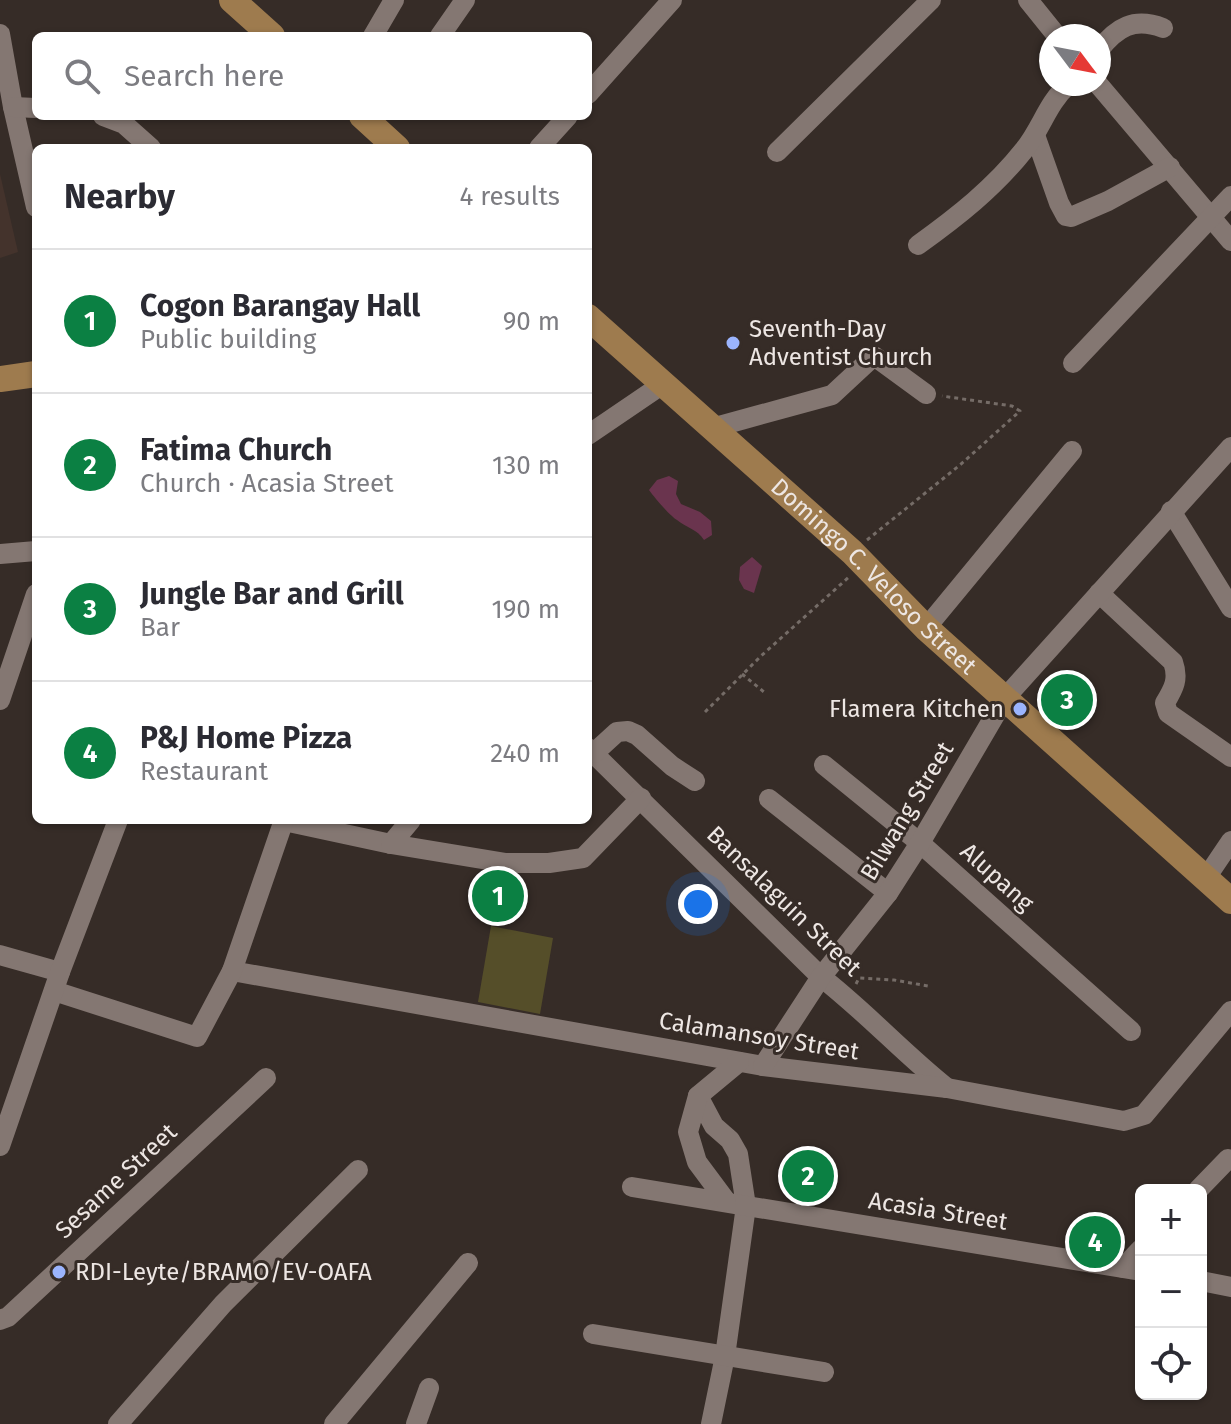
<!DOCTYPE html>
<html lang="en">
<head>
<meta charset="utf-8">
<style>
  :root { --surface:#fff; --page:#f7f7f7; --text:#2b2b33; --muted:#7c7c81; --line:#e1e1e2; --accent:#0b8043 }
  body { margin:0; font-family:"Fira Sans",sans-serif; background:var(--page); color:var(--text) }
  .controls { position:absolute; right:24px; bottom:24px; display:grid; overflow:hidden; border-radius:12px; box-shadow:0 2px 6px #0004 }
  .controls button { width:72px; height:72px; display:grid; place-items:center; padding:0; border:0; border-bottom:2px solid var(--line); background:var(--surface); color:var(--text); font:40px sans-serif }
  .compass { position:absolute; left:1039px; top:24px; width:72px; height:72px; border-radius:50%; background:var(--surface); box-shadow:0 2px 6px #0004; rotate:122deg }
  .you { position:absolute; left:698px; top:904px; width:28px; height:28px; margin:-20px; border:6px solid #fff; border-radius:50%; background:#1a73e8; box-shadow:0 0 0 12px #1a73e833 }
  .badge { display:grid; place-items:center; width:52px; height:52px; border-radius:50%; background:var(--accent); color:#fff; font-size:26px; font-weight:700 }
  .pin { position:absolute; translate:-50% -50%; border:4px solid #fff; box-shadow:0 2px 8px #0006 }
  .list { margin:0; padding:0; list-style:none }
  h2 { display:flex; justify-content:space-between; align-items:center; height:104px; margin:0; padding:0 32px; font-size:34px }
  h2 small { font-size:26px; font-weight:400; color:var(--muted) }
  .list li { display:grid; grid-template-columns:52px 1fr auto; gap:24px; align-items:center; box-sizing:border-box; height:144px; padding:0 32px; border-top:2px solid var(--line) }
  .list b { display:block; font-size:30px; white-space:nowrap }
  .list p { margin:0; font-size:26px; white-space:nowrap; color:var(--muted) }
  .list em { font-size:26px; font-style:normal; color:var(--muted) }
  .icon { flex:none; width:44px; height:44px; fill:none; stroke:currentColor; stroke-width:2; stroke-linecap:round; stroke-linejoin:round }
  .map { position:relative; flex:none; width:1231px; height:1424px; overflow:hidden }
  .search { position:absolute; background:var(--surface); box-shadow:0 2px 6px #0004; left:32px; top:32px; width:560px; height:88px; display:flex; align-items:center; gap:20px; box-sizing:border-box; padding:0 28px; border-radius:12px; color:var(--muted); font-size:30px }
  .panel { position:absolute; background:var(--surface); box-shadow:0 2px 6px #0004; left:32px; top:144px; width:560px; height:680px; border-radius:12px }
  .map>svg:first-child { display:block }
  .built { fill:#44332c }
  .green { fill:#554e29 }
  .water { fill:#6a344e }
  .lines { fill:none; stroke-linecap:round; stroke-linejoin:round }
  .path { stroke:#756c67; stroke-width:3; stroke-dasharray:4 4; stroke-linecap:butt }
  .minor { stroke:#847772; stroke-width:20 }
  .major { stroke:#9e7b4e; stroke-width:26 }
  .poi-dot { fill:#9bb4fd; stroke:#362c27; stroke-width:3 }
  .labels { text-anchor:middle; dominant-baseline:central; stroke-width:6; stroke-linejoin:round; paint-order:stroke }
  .poi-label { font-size:24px; fill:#ede6e3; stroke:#362c27; text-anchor:start }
  .street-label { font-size:24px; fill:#ede6e3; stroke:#362c27 }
</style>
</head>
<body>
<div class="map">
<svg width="1231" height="1424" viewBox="0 0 1231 1424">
  <rect width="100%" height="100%" fill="#362c27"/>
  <!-- built -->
  <polygon class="built" points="0,174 18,252 0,258"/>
  <!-- green -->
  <polygon class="green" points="491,926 553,938 540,1014 478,1002"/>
  <!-- water -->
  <g class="water">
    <path d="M 669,476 L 678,481 L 676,494 L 681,504 L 700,512 L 711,521 L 712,535 L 704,540 C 697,529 687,528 677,520 C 670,516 654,497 649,490 L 657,480 Z"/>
    <polygon points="752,557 762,566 754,593 744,589 739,580 740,567"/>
  </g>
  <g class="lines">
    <!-- path -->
    <g class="path">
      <polyline points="867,540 960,465 1020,411 1012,406 942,396"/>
      <polyline points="742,674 764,692"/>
      <polyline points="705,712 761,656 849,577"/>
      <polyline points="856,984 859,978 894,980 928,986"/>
    </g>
    <!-- minor -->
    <g class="minor">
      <polyline points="1028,0 1057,36"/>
      <polyline points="0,34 13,107 36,207"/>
      <polyline points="373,36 394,0"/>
      <polyline points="440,36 465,0"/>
      <path d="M 1099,50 C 1117,27 1134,17 1163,28"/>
      <polyline points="1098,84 1231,241"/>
      <polyline points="588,94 672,0"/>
      <polyline points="13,107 36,108"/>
      <polyline points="103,116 124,124 151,148"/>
      <polyline points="1035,135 1059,203 1066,216 1071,217 1108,201 1170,167"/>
      <polyline points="539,148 568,116"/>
      <polyline points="777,152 931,0"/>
      <path d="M 918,245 C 957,217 994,188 1024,150 C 1042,128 1047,103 1069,84"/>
      <polyline points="1073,363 1231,196"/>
      <polyline points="712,428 832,395 874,356 926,394"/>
      <polyline points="588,435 663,384"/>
      <polyline points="1171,511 1231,608"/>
      <polyline points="0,554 36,551"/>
      <path d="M 1099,593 L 1173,662 C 1179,679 1174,688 1165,703 L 1168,713 L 1231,757"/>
      <polyline points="926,628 1072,451"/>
      <polyline points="0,700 36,594"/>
      <path d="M 588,748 L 821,977 C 866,1012 903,1053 947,1088"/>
      <polyline points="594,753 617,732 628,731 637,735 672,766 695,781"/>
      <polyline points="824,765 920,843 1131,1031"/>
      <polyline points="769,799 888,893"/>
      <polyline points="284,821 391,844 506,863 549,863 583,858 641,798"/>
      <polyline points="391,844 411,820"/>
      <polyline points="1206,878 1231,841"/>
      <polyline points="0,955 60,972"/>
      <polyline points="232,971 763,1066 947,1088 1124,1121 1144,1115 1231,1011"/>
      <polyline points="54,991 197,1037 232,971 284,820"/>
      <polyline points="763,1066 821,977 888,893 920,843 1005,698 1231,447"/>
      <polyline points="698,1096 714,1126 730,1140 738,1154 746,1206 725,1356 711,1424"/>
      <polyline points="0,1146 60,972 118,820"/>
      <polyline points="632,1187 1141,1271"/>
      <polyline points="1198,1190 1228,1159"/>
      <polyline points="726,1201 697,1162 688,1132 698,1096 739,1062"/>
      <polyline points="1123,1268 1141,1249"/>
      <polyline points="1201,1281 1231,1287"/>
      <polyline points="0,1320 8,1317 266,1078"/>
      <polyline points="593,1334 824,1372"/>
      <polyline points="118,1424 223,1304 358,1170"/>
      <polyline points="334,1424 468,1263"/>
      <polyline points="416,1424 429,1388"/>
    </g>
    <!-- major -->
    <g class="major">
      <polyline points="232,0 272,36"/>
      <polyline points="362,116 397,148"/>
      <path id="s1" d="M 588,317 L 852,552 L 926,628 L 1231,901"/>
      <polyline points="0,379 36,374"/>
    </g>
  </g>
  <!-- markers -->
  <g class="poi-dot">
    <circle cx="733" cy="343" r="8"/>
    <circle cx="1020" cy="709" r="8"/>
    <circle cx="59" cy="1272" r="8"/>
  </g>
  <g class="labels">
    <!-- poi labels -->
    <g class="poi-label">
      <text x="749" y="329">Seventh-Day<tspan x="749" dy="28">Adventist Church</tspan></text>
      <text x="1004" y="709" text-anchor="end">Flamera Kitchen</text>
      <text x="75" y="1272">RDI-Leyte/BRAMO/EV-OAFA</text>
    </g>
    <!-- street labels -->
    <g class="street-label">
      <text stroke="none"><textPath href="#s1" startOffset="386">Domingo C. Veloso Street</textPath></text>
      <text transform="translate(907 811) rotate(-59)">Bilwang Street</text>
      <text transform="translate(997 877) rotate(42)">Alupang</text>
      <text transform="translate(784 901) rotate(44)">Bansalaguin Street</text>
      <text transform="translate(759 1036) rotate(9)">Calamansoy Street</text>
      <text transform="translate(116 1181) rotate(-43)">Sesame Street</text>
      <text transform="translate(938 1211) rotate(9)">Acasia Street</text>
    </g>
  </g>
</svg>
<div class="controls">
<button>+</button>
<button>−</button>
<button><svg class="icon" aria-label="locate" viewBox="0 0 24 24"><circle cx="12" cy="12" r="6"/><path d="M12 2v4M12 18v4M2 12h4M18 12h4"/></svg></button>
</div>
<svg class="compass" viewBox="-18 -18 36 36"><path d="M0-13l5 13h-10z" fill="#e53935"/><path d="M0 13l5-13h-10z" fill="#7c7c81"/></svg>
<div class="you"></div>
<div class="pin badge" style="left:498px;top:896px">1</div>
<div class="pin badge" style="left:808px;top:1176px">2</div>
<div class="pin badge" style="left:1067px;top:700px">3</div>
<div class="pin badge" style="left:1095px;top:1242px">4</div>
<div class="search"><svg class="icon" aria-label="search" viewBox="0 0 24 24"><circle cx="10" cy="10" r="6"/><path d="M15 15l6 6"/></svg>Search here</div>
<section class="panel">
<h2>Nearby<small>4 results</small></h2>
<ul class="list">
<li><span class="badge">1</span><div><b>Cogon Barangay Hall</b><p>Public building</p></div><em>90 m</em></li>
<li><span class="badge">2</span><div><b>Fatima Church</b><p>Church · Acasia Street</p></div><em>130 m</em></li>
<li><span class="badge">3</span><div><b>Jungle Bar and Grill</b><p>Bar</p></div><em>190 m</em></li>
<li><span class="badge">4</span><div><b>P&amp;J Home Pizza</b><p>Restaurant</p></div><em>240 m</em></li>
</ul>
</section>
</div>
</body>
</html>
